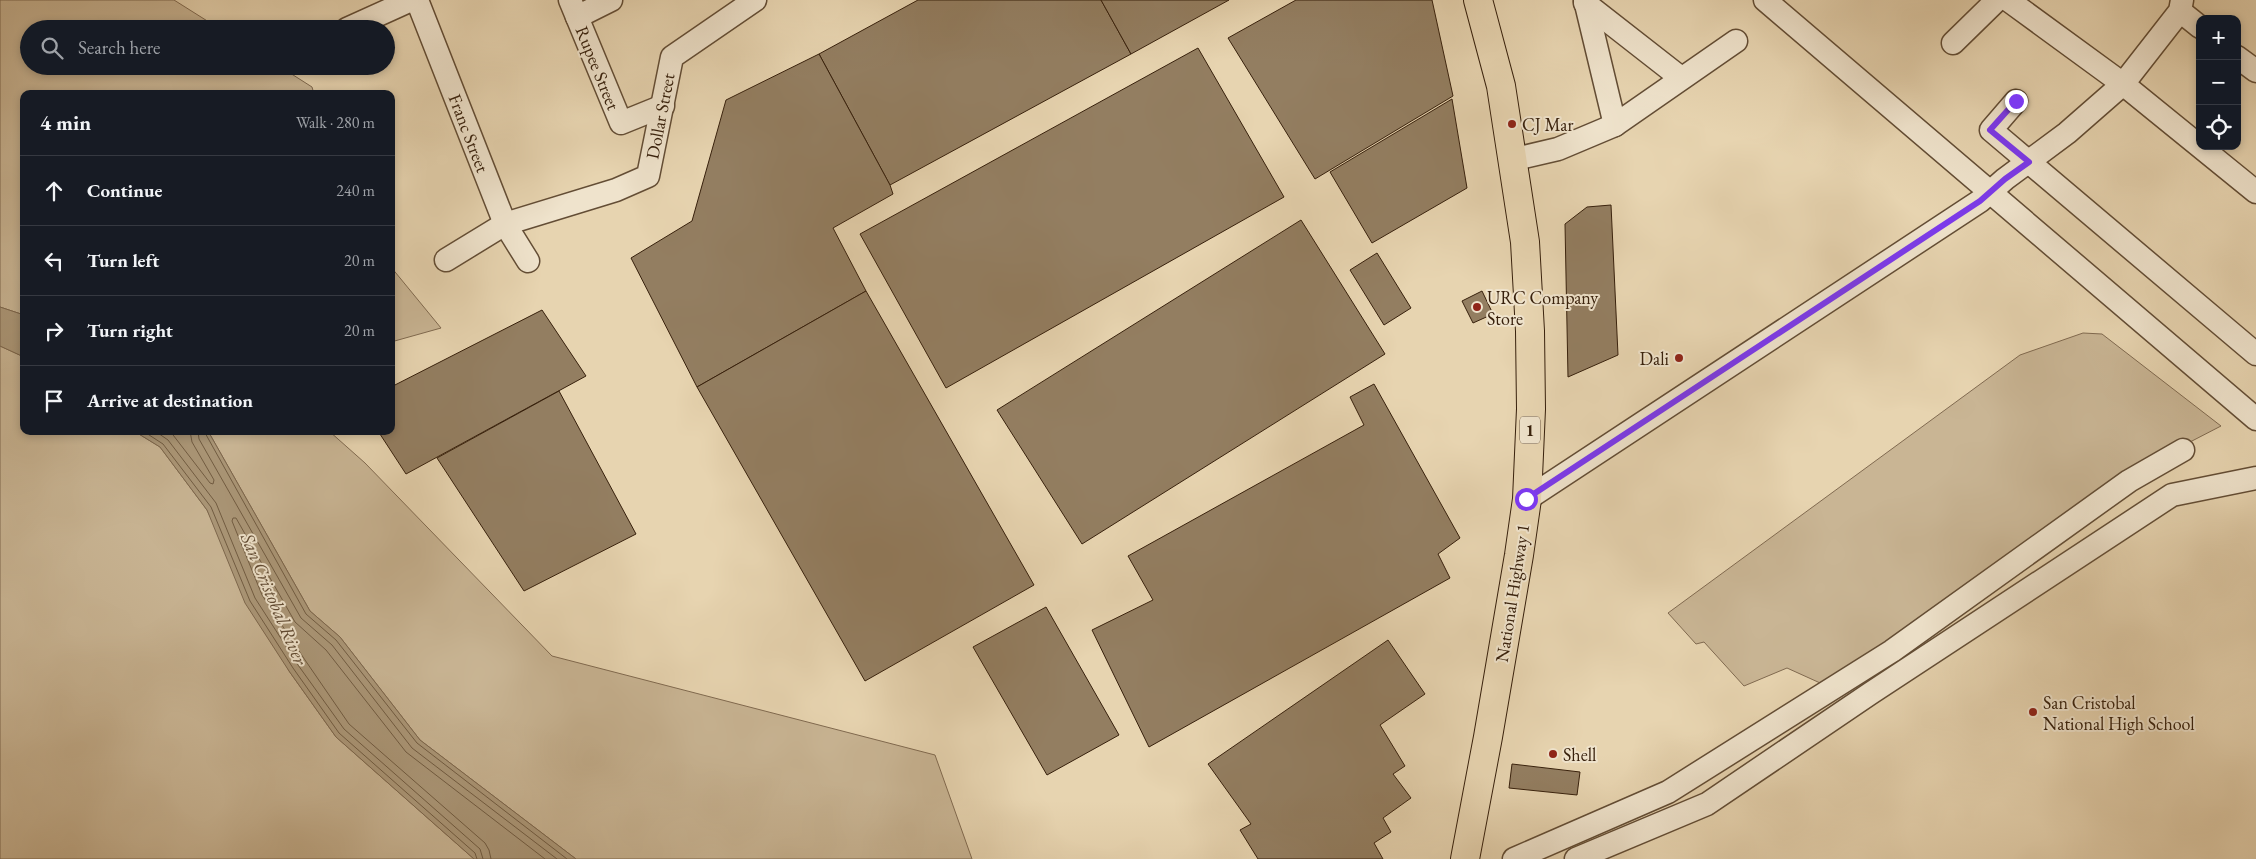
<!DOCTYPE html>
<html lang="en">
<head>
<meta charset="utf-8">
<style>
  :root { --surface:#171b24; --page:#20242c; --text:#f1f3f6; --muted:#9ea1a6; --line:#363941 }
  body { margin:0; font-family:"EB Garamond",serif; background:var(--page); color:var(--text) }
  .controls { position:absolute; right:15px; top:15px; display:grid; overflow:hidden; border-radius:10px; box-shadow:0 2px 8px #0003 }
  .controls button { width:45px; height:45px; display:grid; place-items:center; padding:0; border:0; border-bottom:1px solid var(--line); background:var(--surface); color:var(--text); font:25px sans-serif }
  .stop { position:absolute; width:15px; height:15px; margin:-11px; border:4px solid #7c3aed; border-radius:50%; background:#fff }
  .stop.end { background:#7c3aed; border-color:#fff; box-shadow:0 1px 5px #0008 }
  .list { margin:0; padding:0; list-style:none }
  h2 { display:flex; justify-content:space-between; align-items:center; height:65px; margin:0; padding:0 20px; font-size:21px }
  h2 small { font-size:16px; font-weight:400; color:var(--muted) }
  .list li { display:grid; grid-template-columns:32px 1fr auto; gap:15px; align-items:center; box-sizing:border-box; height:70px; padding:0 20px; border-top:1px solid var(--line) }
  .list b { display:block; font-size:19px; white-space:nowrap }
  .list em { font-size:16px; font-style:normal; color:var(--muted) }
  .icon { flex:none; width:28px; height:28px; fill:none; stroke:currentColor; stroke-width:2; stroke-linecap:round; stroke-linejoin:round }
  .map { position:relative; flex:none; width:2256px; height:859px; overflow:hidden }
  .search { position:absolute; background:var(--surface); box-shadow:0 2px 8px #0003; left:20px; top:20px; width:375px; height:55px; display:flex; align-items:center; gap:12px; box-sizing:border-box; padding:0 18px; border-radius:28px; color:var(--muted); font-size:19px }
  .panel { position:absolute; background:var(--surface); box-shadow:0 2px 8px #0003; left:20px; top:90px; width:375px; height:345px; border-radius:10px }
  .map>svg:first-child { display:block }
  .green { fill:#c9b594; stroke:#806a50 }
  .water { fill:#ab9778; stroke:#7d674d }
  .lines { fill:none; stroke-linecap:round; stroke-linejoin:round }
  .shore { stroke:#715c42; stroke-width:1 }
  .building { fill:#937e61; stroke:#37200c }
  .minor-casing { stroke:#634d35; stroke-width:25 }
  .highway-casing { stroke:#37200c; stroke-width:30 }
  .minor { stroke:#efe3cc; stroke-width:22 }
  .highway { stroke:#e7d4b0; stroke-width:28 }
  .route { stroke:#7c3aed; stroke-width:6 }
  .poi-dot { fill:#8f2418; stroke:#efe3cc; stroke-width:2 }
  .labels { text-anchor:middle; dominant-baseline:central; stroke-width:4; stroke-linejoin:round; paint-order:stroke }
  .shield { fill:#efe3cc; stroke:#6e5a46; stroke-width:1 }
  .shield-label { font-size:16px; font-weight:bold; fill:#37200c }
  .street-label { font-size:18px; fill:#37200c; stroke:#efe3cc }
  .poi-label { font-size:18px; fill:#37200c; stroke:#efe3cc; text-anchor:start }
  .water-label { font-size:19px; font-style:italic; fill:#604a32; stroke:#efe3cc }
</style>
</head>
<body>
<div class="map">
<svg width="2256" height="859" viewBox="0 0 2256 859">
  <rect width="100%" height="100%" fill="#e7d4b0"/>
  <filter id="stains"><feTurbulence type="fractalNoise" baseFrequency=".004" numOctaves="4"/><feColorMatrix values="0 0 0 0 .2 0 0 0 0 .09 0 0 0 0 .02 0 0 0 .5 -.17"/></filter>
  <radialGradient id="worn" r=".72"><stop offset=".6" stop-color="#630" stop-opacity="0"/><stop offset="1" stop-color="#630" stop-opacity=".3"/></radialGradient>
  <!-- green -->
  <g class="green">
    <polygon points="0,0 174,0 220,29 29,29 29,66 279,66 312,87 314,94 24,94 24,315 0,307"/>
    <polygon points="391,267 441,328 391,342"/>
    <polygon points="2083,333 2102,334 2221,426 2128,474 1829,687 1787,668 1744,686 1704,642 1696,644 1668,613 2020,355"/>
    <polygon points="0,346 24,357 24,431 134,431 160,447 207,510 289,671 336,737 474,859 0,859"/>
    <polygon points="208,431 329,431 365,463 552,656 935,755 972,859 576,859 420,740 340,637 310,611"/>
  </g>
  <!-- water -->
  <g class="water">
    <polygon points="0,307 24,315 24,357 0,346"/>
    <polygon points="134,431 208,431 310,611 340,637 420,740 576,859 474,859 336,737 289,671 245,603 207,510 160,447"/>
  </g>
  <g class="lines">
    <!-- shore -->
    <g class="shore">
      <polyline points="143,431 163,444 211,507 250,601 293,668 339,733 475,853 477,859"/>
      <polyline points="155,431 168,440 216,503 255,598 298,665 344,729 480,849 483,859"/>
      <polyline points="170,431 210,483 213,484 214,480 192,442 190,431"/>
      <polyline points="198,431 199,439 301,618 332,645 412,748 557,859"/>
      <polyline points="204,431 306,614 336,640 417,743 567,859"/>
      <polyline points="491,859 489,850 485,843 349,724 305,660 262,595 232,521 233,518 236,518 295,622 326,650 406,752 545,859"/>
    </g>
  </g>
  <!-- building -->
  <g class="building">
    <polygon points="918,0 1101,0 1131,54 890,185 819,54"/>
    <polygon points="1101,0 1229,0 1131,54"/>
    <polygon points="1296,0 1432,0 1453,96 1315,179 1228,38"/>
    <polygon points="1198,48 1284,197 946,388 860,234"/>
    <polygon points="819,54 890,185 893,194 833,228 866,291 697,387 631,258 692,221 726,100"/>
    <polygon points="1452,99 1467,188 1372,243 1330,172"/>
    <polygon points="1611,205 1618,355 1568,377 1565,224 1587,207"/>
    <polygon points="1301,220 1385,354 1082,544 997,410"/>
    <polygon points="1377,253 1411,308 1384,325 1350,270"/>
    <polygon points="866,291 1034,585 865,681 697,387"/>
    <polygon points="1482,291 1493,314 1473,323 1462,301"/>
    <polygon points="542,310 586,376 406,474 378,431 391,431 391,387"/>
    <polygon points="1374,384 1460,538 1438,554 1450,578 1149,747 1092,630 1153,600 1128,556 1364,425 1350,397"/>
    <polygon points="559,391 636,534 524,591 437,458"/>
    <polygon points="1046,607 1119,735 1047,775 973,647"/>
    <polygon points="1388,640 1425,694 1380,725 1405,766 1393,774 1411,798 1383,818 1391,832 1374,843 1383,859 1258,859 1240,830 1251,824 1208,764"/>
    <polygon points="1512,764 1580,772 1577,795 1509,788"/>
  </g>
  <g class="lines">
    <defs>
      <g id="minor">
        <polyline points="417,0 505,224 528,261"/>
        <polyline points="570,0 621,123 663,106"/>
        <polyline points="1585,0 1615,125"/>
        <polyline points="1765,0 2256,419"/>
        <polyline points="2008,0 2123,84 2256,192"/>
        <polyline points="1585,3 1681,78"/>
        <polyline points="2180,11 2200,27"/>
        <polyline points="577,17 611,0"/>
        <polyline points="347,29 411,0"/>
        <polyline points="1953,43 1997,0"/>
        <polyline points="2237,57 2256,71"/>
        <polyline points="2016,101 1991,130 2256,354"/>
        <polyline points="1511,160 1558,149 1615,125 1736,41"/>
        <polyline points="446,260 505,224 616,190 648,176 672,57 755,0"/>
        <polyline points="1527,499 1980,201 2005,179 2067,133 2123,84 2180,11 2182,0"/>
        <polyline points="1514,859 1668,792 1892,651 2129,481 2183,450"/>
        <polyline points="1576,859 1707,804 1871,693 2172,495 2256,478"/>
      </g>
      <polyline id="highway" points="1465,859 1488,737 1519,555 1527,499 1531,409 1530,331 1525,242 1501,86 1478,0"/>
    </defs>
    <!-- minor casing -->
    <use href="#minor" class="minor-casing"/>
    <!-- highway casing -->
    <use href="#highway" class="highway-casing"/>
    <!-- minor -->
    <use href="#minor" class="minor"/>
    <!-- highway -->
    <use href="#highway" class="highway"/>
  </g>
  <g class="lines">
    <!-- route -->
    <polyline class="route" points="1526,499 1980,201 2005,179 2029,162 1990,130 2016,101"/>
  </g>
  <!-- markers -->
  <g class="poi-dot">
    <circle cx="1512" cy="124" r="5"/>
    <circle cx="1477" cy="307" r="5"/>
    <circle cx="1679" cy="358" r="5"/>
    <circle cx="2033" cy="712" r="5"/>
    <circle cx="1553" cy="754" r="5"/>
  </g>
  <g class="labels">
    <!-- shield labels -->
    <rect class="shield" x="1520" y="416.5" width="20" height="27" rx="4"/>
    <g class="shield-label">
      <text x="1530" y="430">1</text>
    </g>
    <!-- street labels -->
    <g class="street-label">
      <text transform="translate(598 68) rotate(68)">Rupee Street</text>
      <text transform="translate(660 116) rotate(-79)">Dollar Street</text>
      <text transform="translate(469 133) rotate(69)">Franc Street</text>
      <text transform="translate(1512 593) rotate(-81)">National Highway 1</text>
    </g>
    <!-- poi labels -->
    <g class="poi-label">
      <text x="1522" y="124">CJ Mar</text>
      <text x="1487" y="297">URC Company<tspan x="1487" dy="21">Store</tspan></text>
      <text x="1669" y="358" text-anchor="end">Dali</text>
      <text x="2043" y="702">San Cristobal<tspan x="2043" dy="21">National High School</tspan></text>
      <text x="1563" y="754">Shell</text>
    </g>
    <!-- water labels -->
    <g class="water-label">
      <text transform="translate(274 599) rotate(67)">San Cristobal River</text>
    </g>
  </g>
  <rect width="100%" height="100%" filter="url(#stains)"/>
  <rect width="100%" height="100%" fill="url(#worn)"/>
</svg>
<div class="controls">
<button>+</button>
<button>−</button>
<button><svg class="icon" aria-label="locate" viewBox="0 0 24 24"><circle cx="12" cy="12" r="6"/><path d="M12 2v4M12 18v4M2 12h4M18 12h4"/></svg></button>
</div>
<div class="stop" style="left:1526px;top:499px"></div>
<div class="stop end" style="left:2016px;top:101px"></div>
<div class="search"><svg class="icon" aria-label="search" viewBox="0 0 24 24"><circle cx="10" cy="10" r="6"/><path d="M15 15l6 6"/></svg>Search here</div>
<section class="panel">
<h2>4 min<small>Walk · 280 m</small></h2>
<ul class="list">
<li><svg class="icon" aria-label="ahead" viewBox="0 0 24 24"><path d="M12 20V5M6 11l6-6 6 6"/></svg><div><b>Continue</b></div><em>240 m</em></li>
<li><svg class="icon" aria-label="left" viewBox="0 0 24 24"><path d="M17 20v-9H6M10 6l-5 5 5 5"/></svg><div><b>Turn left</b></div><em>20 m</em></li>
<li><svg class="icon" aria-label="right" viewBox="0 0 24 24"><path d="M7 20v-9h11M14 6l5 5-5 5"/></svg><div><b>Turn right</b></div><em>20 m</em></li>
<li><svg class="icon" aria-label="arrive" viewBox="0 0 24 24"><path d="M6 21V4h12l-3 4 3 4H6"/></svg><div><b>Arrive at destination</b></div></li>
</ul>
</section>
</div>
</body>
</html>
